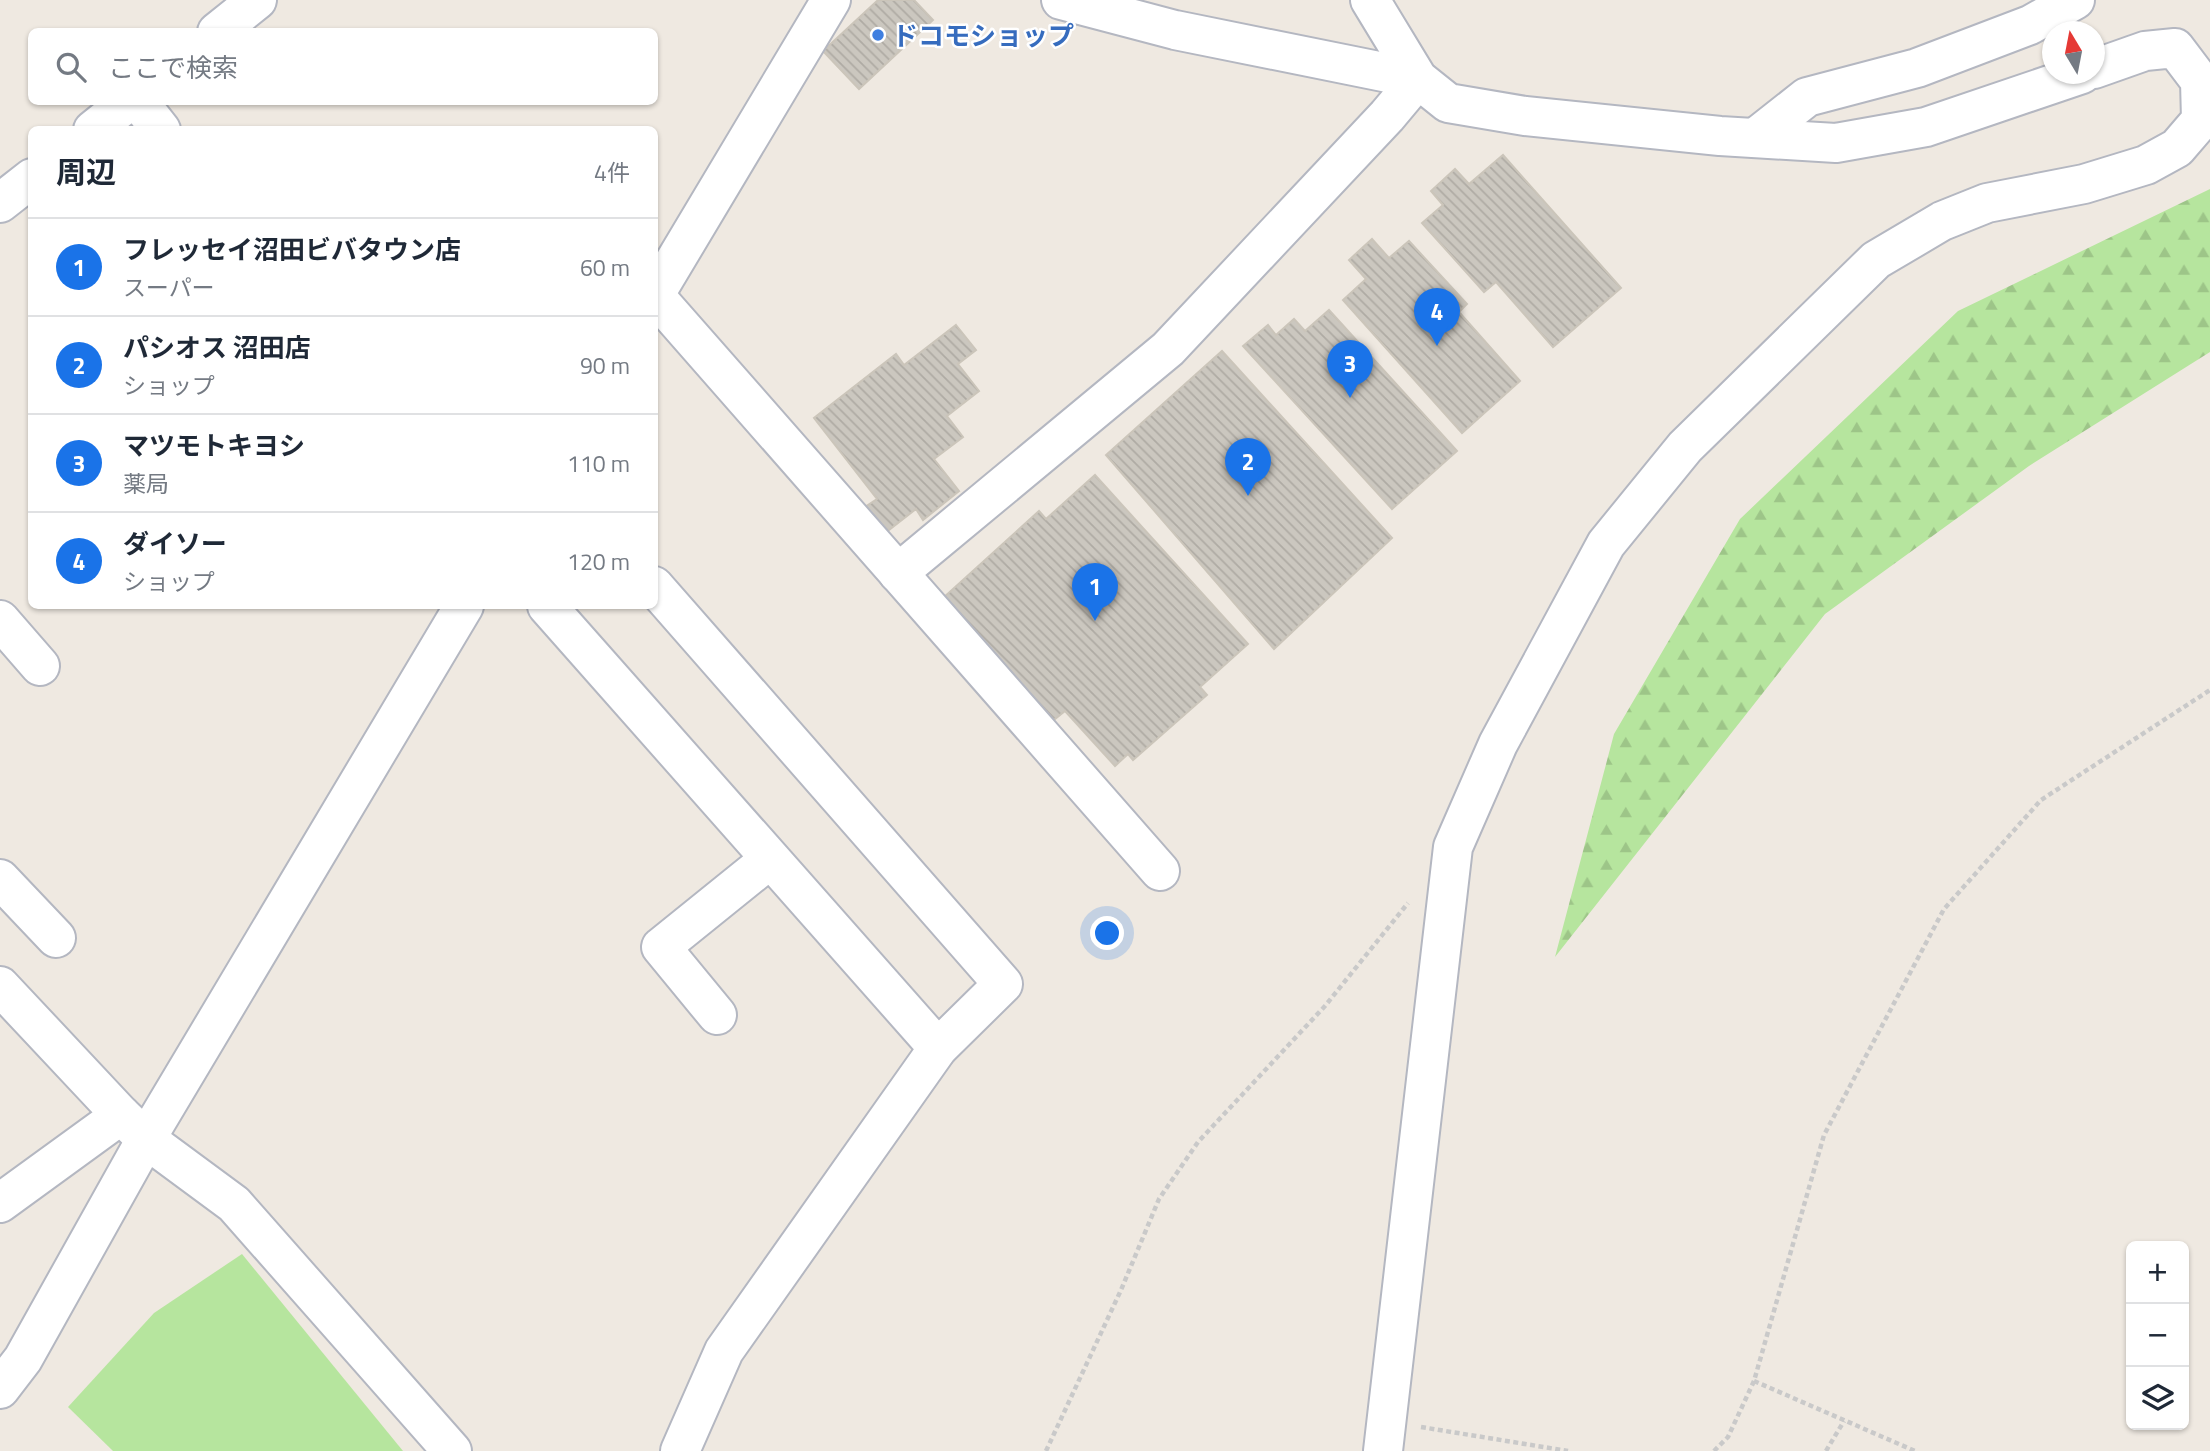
<!DOCTYPE html>
<html lang="ja">
<head>
<meta charset="utf-8">
<style>
  :root { --surface:#fff; --page:#f2f2f3; --text:#1f2937; --muted:#747a83; --line:#e0e1e3; --accent:#1a73e8 }
  body { margin:0; font-family:"Titillium Web","Noto Sans JP",sans-serif; background:var(--page); color:var(--text) }
  .controls { position:absolute; right:21px; bottom:21px; display:grid; overflow:hidden; border-radius:10px; box-shadow:0 2px 5px #0004 }
  .controls button { width:63px; height:63px; display:grid; place-items:center; padding:0; border:0; border-bottom:2px solid var(--line); background:var(--surface); color:var(--text); font:35px sans-serif }
  .compass { position:absolute; left:2042px; top:21px; width:63px; height:63px; border-radius:50%; background:var(--surface); box-shadow:0 2px 5px #0004; rotate:350deg }
  .you { position:absolute; left:1108px; top:934px; width:24px; height:24px; margin:-18px; border:5px solid #fff; border-radius:50%; background:#1a73e8; box-shadow:0 0 0 10px #1a73e833 }
  .badge { display:grid; place-items:center; width:46px; height:46px; border-radius:50%; background:var(--accent); color:#fff; font-size:23px; font-weight:700 }
  .pin { position:absolute; translate:-50% -58px; filter:drop-shadow(0 2px 4px #0008) }
  .pin::after { content:''; position:absolute; top:37px; width:24px; height:21px; background:inherit; clip-path:polygon(0 0,100% 0,50% 100%) }
  .list { margin:0; padding:0; list-style:none }
  h2 { display:flex; justify-content:space-between; align-items:center; height:91px; margin:0; padding:0 28px; font-size:30px }
  h2 small { font-size:23px; font-weight:400; color:var(--muted) }
  .list li { display:grid; grid-template-columns:46px 1fr auto; gap:21px; align-items:center; box-sizing:border-box; height:98px; padding:0 28px; border-top:2px solid var(--line) }
  .list b { display:block; font-size:26px; white-space:nowrap }
  .list p { margin:0; font-size:23px; white-space:nowrap; color:var(--muted) }
  .list em { font-size:23px; font-style:normal; color:var(--muted) }
  .icon { flex:none; width:38px; height:38px; fill:none; stroke:currentColor; stroke-width:2; stroke-linecap:round; stroke-linejoin:round }
  .map { position:relative; flex:none; width:2210px; height:1451px; overflow:hidden }
  .search { position:absolute; background:var(--surface); box-shadow:0 2px 5px #0004; left:28px; top:28px; width:630px; height:77px; display:flex; align-items:center; gap:18px; box-sizing:border-box; padding:0 24px; border-radius:10px; color:var(--muted); font-size:26px }
  .panel { position:absolute; background:var(--surface); box-shadow:0 2px 5px #0004; left:28px; top:126px; width:630px; height:483px; border-radius:10px }
  .map>svg:first-child { display:block }
  .grass { fill:#b6e59e }
  .forest { fill:url(#forest-firs) }
  .building { fill:url(#building-back-hatch); stroke:#cbc5ba; stroke-width:2 }
  .lines { fill:none; stroke-linecap:round; stroke-linejoin:round }
  .minor-casing { stroke:#b4b7c1; stroke-width:42 }
  .path { stroke:#c9c9c9; stroke-width:4.5; stroke-dasharray:5 3.5; stroke-linecap:butt }
  .minor { stroke:#fff; stroke-width:38 }
  .shop-dot { fill:#3f7fe0; stroke:#fff; stroke-width:2.5 }
  .labels { text-anchor:middle; dominant-baseline:central; stroke-width:5; stroke-linejoin:round; paint-order:stroke }
  .shop-label { font-size:26px; font-weight:bold; fill:#366cbe; stroke:#fff; text-anchor:start }
</style>
</head>
<body>
<div class="map">
<svg width="2210" height="1451" viewBox="0 0 2210 1451">
  <defs>
    <pattern id="forest-firs" width="22" height="20" patternUnits="userSpaceOnUse" patternTransform="scale(1.75)"><rect width="22" height="20" fill="#b6e59e"/><path d="M5 1l3.5 6h-7zM16 11l3.5 6h-7z" fill="#9dc588"/></pattern>
    <pattern id="building-back-hatch" width="6" height="6" patternUnits="userSpaceOnUse" patternTransform="scale(1.75)"><rect width="6" height="6" fill="#cbc7bf"/><path d="M-1 5l2 2M0 0l6 6M5-1l2 2" fill="none" stroke="#afaba4"/></pattern>
  </defs>
  <rect width="100%" height="100%" fill="#efe9e1"/>
  <!-- grass -->
  <polygon class="grass" points="242,1254 403,1451 113,1451 68,1407 154,1313"/>
  <!-- forest -->
  <polygon class="forest" points="2210,189 2210,352 2029,466 1825,614 1555,957 1614,734 1740,519 1958,311"/>
  <!-- building -->
  <g class="building">
    <polygon points="878,0 914,0 933,20 859,89 823,51"/>
    <polygon points="1503,155 1621,288 1553,347 1496,282 1484,292 1422,223 1443,205 1431,191 1455,169 1469,184"/>
    <polygon points="1372,239 1389,258 1409,241 1467,304 1459,312 1520,381 1462,433 1343,300 1366,279 1349,260"/>
    <polygon points="1329,310 1457,451 1392,509 1243,346 1268,325 1276,335 1294,319 1305,331"/>
    <polygon points="956,325 976,350 958,364 979,391 947,416 963,437 934,459 959,491 923,520 916,509 885,533 865,507 877,499 814,418 896,354 904,365"/>
    <polygon points="1222,351 1392,538 1274,649 1106,455"/>
    <polygon points="1095,475 1248,644 1200,687 1207,695 1133,760 1128,754 1115,766 1065,711 1054,720 943,598 1039,511 1046,519"/>
  </g>
  <g class="lines">
    <defs>
      <g id="minor">
        <polyline points="1370,0 1418,79 1448,103 1525,116 1720,136 1836,143 1926,127 2082,74"/>
        <polyline points="217,32 257,0"/>
        <polyline points="139,102 161,130"/>
        <polyline points="93,130 128,102"/>
        <polyline points="1755,138 1807,97 1917,68 2030,25 2075,0"/>
        <polyline points="0,203 32,178"/>
        <polyline points="654,296 831,0"/>
        <polyline points="655,296 1160,871"/>
        <polyline points="898,573 1168,349 1387,116 1418,79 1175,30 1061,0"/>
        <polyline points="654,586 1003,984 938,1048 724,1351 680,1451"/>
        <polyline points="547,606 938,1048"/>
        <polyline points="0,620 40,666"/>
        <polyline points="0,879 56,938"/>
        <polyline points="0,986 121,1115"/>
        <polyline points="717,1015 661,947 770,859"/>
        <polyline points="0,1203 121,1115 146,1139 234,1204 452,1451"/>
        <polyline points="0,1389 23,1359 146,1139 464,606"/>
        <polyline points="1383,1451 1453,847 1498,744 1606,544 1685,447 1876,260 1942,221 1987,203 2084,184 2146,165 2177,148 2201,120 2200,81 2175,48 2145,51 2094,69"/>
      </g>
    </defs>
    <!-- minor casing -->
    <use href="#minor" class="minor-casing"/>
    <!-- path -->
    <g class="path">
      <polyline points="1754,1381 1915,1451"/>
      <polyline points="1421,1427 1568,1451"/>
      <polyline points="1046,1451 1121,1290 1159,1199 1198,1142 1325,1006 1408,903"/>
      <polyline points="1714,1451 1728,1437 1754,1381 1824,1135 1944,909 2041,800 2210,690"/>
      <polyline points="1826,1451 1844,1421"/>
    </g>
    <!-- minor -->
    <use href="#minor" class="minor"/>
  </g>
  <!-- markers -->
  <circle class="shop-dot" cx="878" cy="35" r="7"/>
  <g class="labels">
    <!-- shop labels -->
    <g class="shop-label">
      <text x="892" y="35">ドコモショップ</text>
    </g>
  </g>
</svg>
<div class="controls">
<button>+</button>
<button>−</button>
<button><svg class="icon" aria-label="layers" viewBox="0 0 24 24"><path d="M12 4l9 5-9 5-9-5zM3 14l9 5 9-5"/></svg></button>
</div>
<svg class="compass" viewBox="-18 -18 36 36"><path d="M0-13l5 13h-10z" fill="#e53935"/><path d="M0 13l5-13h-10z" fill="#747a83"/></svg>
<div class="you"></div>
<div class="pin badge" style="left:1095px;top:621px">1</div>
<div class="pin badge" style="left:1248px;top:496px">2</div>
<div class="pin badge" style="left:1350px;top:398px">3</div>
<div class="pin badge" style="left:1437px;top:346px">4</div>
<div class="search"><svg class="icon" aria-label="search" viewBox="0 0 24 24"><circle cx="10" cy="10" r="6"/><path d="M15 15l6 6"/></svg>ここで検索</div>
<section class="panel">
<h2>周辺<small>4件</small></h2>
<ul class="list">
<li><span class="badge">1</span><div><b>フレッセイ沼田ビバタウン店</b><p>スーパー</p></div><em>60 m</em></li>
<li><span class="badge">2</span><div><b>パシオス 沼田店</b><p>ショップ</p></div><em>90 m</em></li>
<li><span class="badge">3</span><div><b>マツモトキヨシ</b><p>薬局</p></div><em>110 m</em></li>
<li><span class="badge">4</span><div><b>ダイソー</b><p>ショップ</p></div><em>120 m</em></li>
</ul>
</section>
</div>
</body>
</html>
